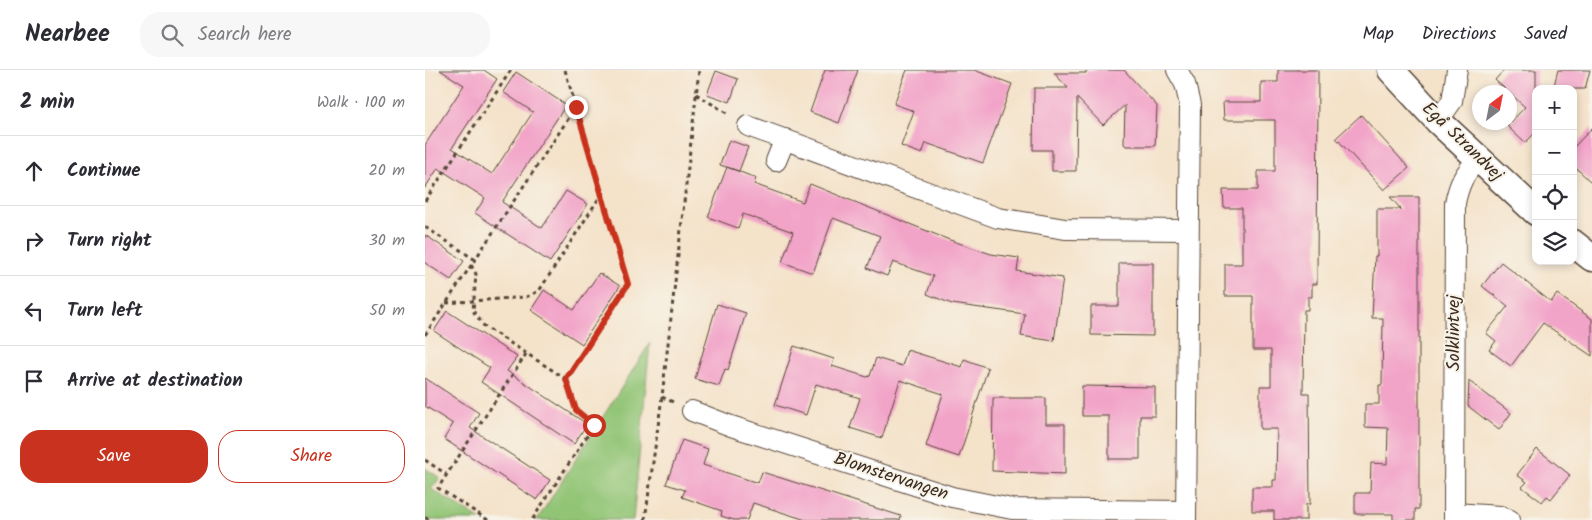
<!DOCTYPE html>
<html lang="en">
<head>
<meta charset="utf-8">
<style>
  :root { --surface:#fff; --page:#f7f7f7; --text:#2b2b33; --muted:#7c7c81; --line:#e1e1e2; --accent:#c8321e }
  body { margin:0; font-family:Kalam,sans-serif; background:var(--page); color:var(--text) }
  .controls { position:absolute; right:15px; top:15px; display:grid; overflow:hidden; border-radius:10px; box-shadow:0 2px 8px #0003 }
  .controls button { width:45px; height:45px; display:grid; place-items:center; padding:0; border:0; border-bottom:1px solid var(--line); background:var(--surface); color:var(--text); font:25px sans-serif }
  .compass { position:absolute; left:1047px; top:15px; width:45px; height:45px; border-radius:50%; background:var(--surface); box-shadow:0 2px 8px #0003; rotate:32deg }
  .stop { position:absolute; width:15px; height:15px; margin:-11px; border:4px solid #c8321e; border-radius:50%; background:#fff }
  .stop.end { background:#c8321e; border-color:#fff; box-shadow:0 1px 5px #0008 }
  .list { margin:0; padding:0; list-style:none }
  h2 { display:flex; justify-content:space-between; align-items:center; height:65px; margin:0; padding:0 20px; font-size:21px }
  h2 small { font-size:16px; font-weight:400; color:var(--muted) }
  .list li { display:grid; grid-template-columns:32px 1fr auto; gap:15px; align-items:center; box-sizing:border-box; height:70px; padding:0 20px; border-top:1px solid var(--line) }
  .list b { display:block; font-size:19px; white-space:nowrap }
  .list em { font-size:16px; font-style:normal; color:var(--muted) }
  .actions { display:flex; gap:10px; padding:15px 20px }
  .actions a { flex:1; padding:11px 0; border:1px solid var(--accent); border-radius:20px; text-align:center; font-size:18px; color:var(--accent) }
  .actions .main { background:var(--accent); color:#fff }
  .icon { flex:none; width:28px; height:28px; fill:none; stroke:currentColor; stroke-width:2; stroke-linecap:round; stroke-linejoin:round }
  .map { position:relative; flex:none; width:1167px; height:450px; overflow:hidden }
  header { display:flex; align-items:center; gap:30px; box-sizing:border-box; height:70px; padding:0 25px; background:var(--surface); border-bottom:1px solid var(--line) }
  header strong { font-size:24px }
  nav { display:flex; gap:28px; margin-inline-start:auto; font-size:18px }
  .search { width:350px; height:45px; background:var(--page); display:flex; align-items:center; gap:12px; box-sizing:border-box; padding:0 18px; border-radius:20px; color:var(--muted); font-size:19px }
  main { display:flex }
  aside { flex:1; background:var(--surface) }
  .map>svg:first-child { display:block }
  .green { fill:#91c475; stroke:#66774a }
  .building { fill:#f2a3c8 }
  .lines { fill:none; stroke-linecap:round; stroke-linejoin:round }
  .minor-casing { stroke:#574638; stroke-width:22 }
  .tertiary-casing { stroke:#574638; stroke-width:29 }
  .path { stroke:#574638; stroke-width:3; stroke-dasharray:4 4; stroke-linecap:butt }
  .minor { stroke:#fff; stroke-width:20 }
  .tertiary { stroke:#fff; stroke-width:26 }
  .route { stroke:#c8321e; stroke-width:6 }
  .labels { text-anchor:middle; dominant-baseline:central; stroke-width:4; stroke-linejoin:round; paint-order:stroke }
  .street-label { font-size:18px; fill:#3b2a1e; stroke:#f7f3e8 }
</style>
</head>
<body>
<header>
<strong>Nearbee</strong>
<div class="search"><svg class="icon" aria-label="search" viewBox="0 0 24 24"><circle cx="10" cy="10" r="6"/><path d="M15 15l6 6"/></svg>Search here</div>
<nav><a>Map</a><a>Directions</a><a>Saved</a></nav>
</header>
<main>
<aside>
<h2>2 min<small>Walk · 100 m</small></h2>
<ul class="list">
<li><svg class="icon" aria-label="ahead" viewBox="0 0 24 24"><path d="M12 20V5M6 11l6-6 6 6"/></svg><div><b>Continue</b></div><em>20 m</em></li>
<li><svg class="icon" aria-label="right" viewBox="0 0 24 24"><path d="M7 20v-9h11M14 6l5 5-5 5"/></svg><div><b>Turn right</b></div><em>30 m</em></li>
<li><svg class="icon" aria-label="left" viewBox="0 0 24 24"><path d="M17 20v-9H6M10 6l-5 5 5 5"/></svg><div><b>Turn left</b></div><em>50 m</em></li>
<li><svg class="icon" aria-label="arrive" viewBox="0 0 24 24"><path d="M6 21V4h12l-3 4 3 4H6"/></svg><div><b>Arrive at destination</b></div></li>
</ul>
<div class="actions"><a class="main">Save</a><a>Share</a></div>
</aside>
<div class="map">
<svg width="1167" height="450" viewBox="0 0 1167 450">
  <rect width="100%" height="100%" fill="#f7f3e8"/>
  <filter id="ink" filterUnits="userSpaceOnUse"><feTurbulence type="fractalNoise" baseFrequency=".02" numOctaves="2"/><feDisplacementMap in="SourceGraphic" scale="10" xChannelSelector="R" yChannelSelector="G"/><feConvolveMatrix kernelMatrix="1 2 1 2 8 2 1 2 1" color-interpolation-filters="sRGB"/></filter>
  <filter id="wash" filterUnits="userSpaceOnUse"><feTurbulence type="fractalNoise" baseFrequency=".0096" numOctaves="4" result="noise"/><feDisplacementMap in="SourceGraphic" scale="20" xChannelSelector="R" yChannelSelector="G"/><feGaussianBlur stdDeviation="1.12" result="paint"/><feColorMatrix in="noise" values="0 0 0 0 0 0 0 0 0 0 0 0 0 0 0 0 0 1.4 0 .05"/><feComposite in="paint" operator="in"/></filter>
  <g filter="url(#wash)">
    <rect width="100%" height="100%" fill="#f4e2c9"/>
    <!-- green -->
    <g class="green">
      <polygon points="225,273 208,450 112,450"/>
      <polygon points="0,398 15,408 6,419 56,450 0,450"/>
    </g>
    <g id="blocks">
      <!-- building -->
      <g class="building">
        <polygon points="15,0 59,0 72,9 27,78 67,104 108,42 78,22 91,2 141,35 77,132 117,158 141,121 163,134 125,192 50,143 60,128 13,98 0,118 0,75 39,15"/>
        <polygon points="400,0 433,0 414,53 385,42"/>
        <polygon points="482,0 549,0 587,14 558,93 501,73 497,84 476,76 489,41 469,34"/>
        <polygon points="661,0 699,0 732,36 730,76 701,76 699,74 700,35 678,55 652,28 651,101 627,101 627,80 608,80 609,18 643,18 629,3 661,3"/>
        <polygon points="853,0 893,0 892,214 887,214 887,227 883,227 883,240 879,240 878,323 884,323 885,434 881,434 881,450 849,450 849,441 827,441 827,417 848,417 848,410 851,410 852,359 835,359 835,316 846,316 846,280 828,280 828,226 800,226 800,194 817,194 817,138 799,138 798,120 833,120 833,101 850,101 850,50 799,50 798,32 836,32 836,12 853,12"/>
        <polygon points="1079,0 1111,0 1111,62 1100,73 1082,56 1100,37 1070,10"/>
        <polygon points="1133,0 1165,0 1160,19 1128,19"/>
        <polygon points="291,1 313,9 305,32 282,24"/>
        <polygon points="936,45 984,98 959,120 911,68"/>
        <polygon points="1167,58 1167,113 1148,95 1148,78"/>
        <polygon points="304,70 323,77 314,101 295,95"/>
        <polygon points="302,97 331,108 329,114 378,132 385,114 522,169 566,184 594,188 592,201 638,208 629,271 596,266 600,244 527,234 502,224 508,206 468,192 462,206 442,198 455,166 408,148 388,203 357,192 368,162 318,144 313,158 283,147"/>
        <polygon points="965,127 994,127 994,439 990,439 990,450 968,450 968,444 930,444 930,423 945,423 946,393 962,394 963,358 940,357 940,334 954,334 954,315 957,315 958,248 947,248 950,186 952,186 952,139 976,139"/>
        <polygon points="0,165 39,191 26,210 0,193"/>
        <polygon points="1076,192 1126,232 1132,224 1167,249 1167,286 1118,253 1086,296 1064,280 1071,271 1061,263 1083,236 1057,216"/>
        <polygon points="694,193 728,193 728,266 666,265 666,236 694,236"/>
        <polygon points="174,203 195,216 157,274 106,240 119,220 149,240"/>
        <polygon points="292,234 321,243 303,300 300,299 294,316 270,309"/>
        <polygon points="22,241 92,287 82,301 162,354 149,374 56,312 65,298 9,261"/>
        <polygon points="369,276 409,289 407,296 442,307 445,306 451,288 477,296 482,280 537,297 539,289 563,298 534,387 501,376 518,324 475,310 457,368 425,358 435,328 391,314 381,345 350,335"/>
        <polygon points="0,308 54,343 45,358 125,410 112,430 19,369 28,354 0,336"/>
        <polygon points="1044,311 1086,343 1074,360 1043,336"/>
        <polygon points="657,316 730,317 730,346 715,346 715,389 684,389 684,346 657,346"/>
        <polygon points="568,328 621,328 621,354 640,354 640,404 567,401"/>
        <polygon points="257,370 283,379 278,395 333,413 337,402 476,446 475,450 381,450 328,433 322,450 309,450 296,446 297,441 257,427 260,420 241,414"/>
        <polygon points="1112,379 1145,405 1126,429 1122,426 1117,432 1097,417 1102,412 1092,405"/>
      </g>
    </g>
  </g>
  <g filter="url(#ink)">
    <use href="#blocks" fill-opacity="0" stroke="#574638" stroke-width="1"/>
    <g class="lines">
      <defs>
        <g id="minor">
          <polyline points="752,0 760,14 765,35 761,450"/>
          <polyline points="1013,51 1027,31 1032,0"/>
          <polyline points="323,56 573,148 640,159 763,160"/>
          <polyline points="351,91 360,69"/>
          <polyline points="267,341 306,356 527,427 587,439 761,441"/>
          <polyline points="1029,443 1075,446 1085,450"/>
          <path d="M 1029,450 L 1030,133 C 1034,114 1039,103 1053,90"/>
        </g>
        <g id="tertiary">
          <polyline points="966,0 1013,51 1111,142"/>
          <polyline points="1148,173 1167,188"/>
        </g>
      </defs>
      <!-- minor casing -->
      <use href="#minor" class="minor-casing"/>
      <!-- tertiary casing -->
      <use href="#tertiary" class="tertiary-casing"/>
      <!-- path -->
      <g class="path">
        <polyline points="140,0 203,214 141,309"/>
        <polyline points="271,24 305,45"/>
        <polyline points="0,131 86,0"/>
        <polyline points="0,157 49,189"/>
        <polyline points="46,195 51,204 48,241 59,256 141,309 151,340 169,355 107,450"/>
        <polyline points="21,233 101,227 114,221 176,125"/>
        <polyline points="0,265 151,37"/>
        <polyline points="237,327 248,332"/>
        <polyline points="0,390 21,404"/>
        <polyline points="0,448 7,450"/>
        <polyline points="63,450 13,418 101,284"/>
        <polyline points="220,450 237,327 274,0"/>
      </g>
      <!-- minor -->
      <use href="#minor" class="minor"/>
      <!-- tertiary -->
      <use href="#tertiary" class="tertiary"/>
    </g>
  </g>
  <g class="lines" filter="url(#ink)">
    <!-- route -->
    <polyline class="route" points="151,37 203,214 141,309 151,340 169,355"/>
  </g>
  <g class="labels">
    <!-- street labels -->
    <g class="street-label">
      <text transform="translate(1037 72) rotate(44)">Egå Strandvej</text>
      <text transform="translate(1029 263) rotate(-90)">Solklintvej</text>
      <text transform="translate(466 407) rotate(18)">Blomstervangen</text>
    </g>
  </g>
</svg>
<div class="controls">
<button>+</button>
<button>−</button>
<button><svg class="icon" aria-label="locate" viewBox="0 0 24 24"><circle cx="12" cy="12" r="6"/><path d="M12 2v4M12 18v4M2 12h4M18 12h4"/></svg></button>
<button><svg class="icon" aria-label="layers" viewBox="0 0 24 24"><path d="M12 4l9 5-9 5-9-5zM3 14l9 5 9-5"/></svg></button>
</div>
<svg class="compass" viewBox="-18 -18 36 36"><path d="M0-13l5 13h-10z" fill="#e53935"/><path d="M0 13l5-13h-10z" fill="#7c7c81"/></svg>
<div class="stop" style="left:169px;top:355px"></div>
<div class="stop end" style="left:151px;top:37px"></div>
</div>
</main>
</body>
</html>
